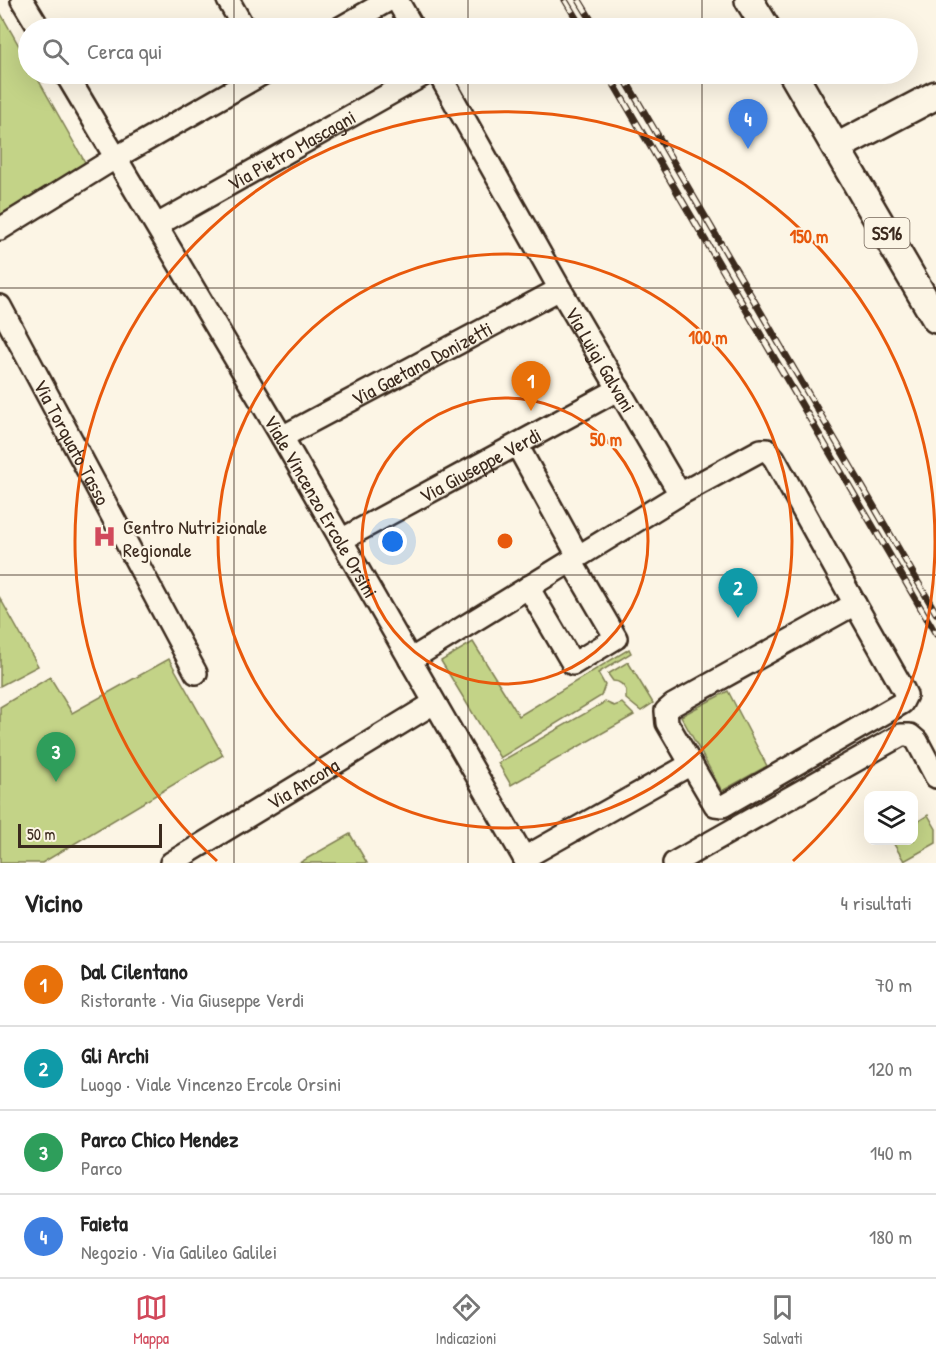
<!DOCTYPE html>
<html lang="it">
<head>
<meta charset="utf-8">
<style>
  :root { --surface:#fff; --page:#f6f6f6; --text:#222; --muted:#767676; --line:#e0e0e0; --accent:#d1495b }
  body { margin:0; font-family:"Patrick Hand",sans-serif; background:var(--page); color:var(--text) }
  .controls { position:absolute; right:18px; bottom:18px; display:grid; overflow:hidden; border-radius:12px; box-shadow:0 6px 24px #0002 }
  .controls button { width:54px; height:54px; display:grid; place-items:center; padding:0; border:0; border-bottom:2px solid var(--line); background:var(--surface); color:var(--text); font:30px sans-serif }
  .scale { position:absolute; left:18px; bottom:15px; width:144px; box-sizing:border-box; padding-left:6px; border:3px solid #3b2a1e; border-top:0; font-size:16px; line-height:21px; white-space:nowrap; color:#3b2a1e; -webkit-text-stroke:4px #fcf5e5; paint-order:stroke }
  .you { position:absolute; left:393px; top:542px; width:21px; height:21px; margin:-15px; border:4px solid #fff; border-radius:50%; background:#1a73e8; box-shadow:0 0 0 9px #1a73e833 }
  .badge { display:grid; place-items:center; width:39px; height:39px; border-radius:50%; background:var(--accent); color:#fff; font-size:20px; font-weight:700 }
  .pin { position:absolute; translate:-50% -50px; filter:drop-shadow(0 2px 3px #0008) }
  .pin::after { content:''; position:absolute; top:32px; width:21px; height:18px; background:inherit; clip-path:polygon(0 0,100% 0,50% 100%) }
  .list { margin:0; padding:0; list-style:none }
  h2 { display:flex; justify-content:space-between; align-items:center; height:78px; margin:0; padding:0 24px; font-size:26px }
  h2 small { font-size:20px; font-weight:400; color:var(--muted) }
  .list li { display:grid; grid-template-columns:39px 1fr auto; gap:18px; align-items:center; box-sizing:border-box; height:84px; padding:0 24px; border-top:2px solid var(--line) }
  .list b { display:block; font-size:22px; white-space:nowrap }
  .list p { margin:0; font-size:20px; white-space:nowrap; color:var(--muted) }
  .list em { font-size:20px; font-style:normal; color:var(--muted) }
  .icon { flex:none; width:33px; height:33px; fill:none; stroke:currentColor; stroke-width:2; stroke-linecap:round; stroke-linejoin:round }
  .map { position:relative; flex:none; width:936px; height:863px; overflow:hidden }
  .search { position:absolute; background:var(--surface); box-shadow:0 6px 24px #0002; left:18px; right:18px; top:18px; height:66px; display:flex; align-items:center; gap:15px; box-sizing:border-box; padding:0 21px; border-radius:33px; color:var(--muted); font-size:22px }
  .sheet { height:414px; background:var(--surface) }
  nav { display:flex; justify-content:space-around; align-items:center; box-sizing:border-box; height:84px; border-top:2px solid var(--line); background:var(--surface); font-size:16px; color:var(--muted) }
  nav a { display:grid; justify-items:center; gap:3px }
  nav .on { color:var(--accent) }
  .map>svg:first-child { display:block }
  .green { fill:#c3d387; stroke:#7f7e52; stroke-width:1.5 }
  .lines { fill:none; stroke-linecap:round; stroke-linejoin:round }
  .minor-casing { stroke:#3b2a1e; stroke-width:26 }
  .major-casing { stroke:#3b2a1e; stroke-width:32 }
  .minor { stroke:#fcf5e5; stroke-width:21 }
  .major { stroke:#fcf5e5; stroke-width:27 }
  .rail-casing { stroke:#3b2a1e; stroke-width:7 }
  .rail { stroke:#fcf5e5; stroke-width:4.5; stroke-dasharray:14; stroke-linecap:butt }
  .grid { fill:none; stroke:#3b2a1e; stroke-width:1.5; stroke-opacity:0.55 }
  .ring { fill:none; stroke:#e8590c; stroke-width:3 }
  .labels { text-anchor:middle; dominant-baseline:central; stroke-width:4.5; stroke-linejoin:round; paint-order:stroke }
  .shield { fill:#fcf5e5; stroke:#75675a; stroke-width:1.5 }
  .shield-label { font-size:18px; font-weight:bold; fill:#3b2a1e }
  .street-label { font-size:20px; fill:#3b2a1e; stroke:#fcf5e5 }
  .poi-label { font-size:20px; fill:#3b2a1e; stroke:#fcf5e5; text-anchor:start }
  .centre { fill:#e8590c; stroke:#fcf5e5; stroke-width:3 }
  .ring-label { font-size:18px; text-anchor:middle; font-weight:bold; fill:#e8590c; stroke:#fcf5e5; stroke-width:4.5; stroke-linejoin:round; paint-order:stroke }
</style>
</head>
<body>
<div class="map">
<svg width="936" height="863" viewBox="0 0 936 863">
  <rect width="100%" height="100%" fill="#fcf5e5"/>
  <filter id="ink" filterUnits="userSpaceOnUse"><feTurbulence type="fractalNoise" baseFrequency=".0167" numOctaves="2"/><feDisplacementMap in="SourceGraphic" scale="12" xChannelSelector="R" yChannelSelector="G"/><feConvolveMatrix kernelMatrix="1 2 1 2 8 2 1 2 1" color-interpolation-filters="sRGB"/></filter>
  <g filter="url(#ink)">
    <!-- green -->
    <g class="green">
      <polygon points="0,12 28,62 28,74 35,74 86,164 0,217"/>
      <polygon points="0,598 38,666 0,686"/>
      <polygon points="473,642 519,716 629,649 631,653 598,673 605,685 601,696 500,758 441,661"/>
      <polygon points="169,659 223,755 42,863 0,863 0,707 50,677 72,713"/>
      <path d="M 628,662 L 653,703 L 641,711 L 626,699 L 626,690 C 623,685 620,681 613,681 L 608,674 Z"/>
      <polygon points="728,691 767,766 722,791 681,716"/>
      <polygon points="605,702 614,706 622,703 634,715 511,785 498,763"/>
      <polygon points="928,815 936,829 936,843 904,861 892,841 914,840 914,824"/>
      <polygon points="350,834 367,863 299,863"/>
    </g>
    <g class="lines">
      <defs>
        <g id="minor">
          <polyline points="22,0 39,28"/>
          <polyline points="228,0 244,28"/>
          <polyline points="397,0 413,28"/>
          <polyline points="340,28 389,0"/>
          <path id="s1" d="M 66,74 L 282,437 L 527,863"/>
          <path id="s2" d="M 439,74 L 560,289 L 680,494"/>
          <path id="s3" d="M 157,225 L 425,74"/>
          <polyline points="0,229 115,158 262,74"/>
          <path id="s4" d="M 0,306 L 196,673"/>
          <path id="s5" d="M 282,437 L 560,289"/>
          <polyline points="517,445 578,556"/>
          <path id="s6" d="M 341,540 L 619,389"/>
          <polyline points="528,587 573,664 616,638 571,561"/>
          <polygon points="855,604 902,687 906,695 902,703 723,806 715,805 667,723 666,711 673,705"/>
          <polyline points="410,660 680,494 761,450 767,450 774,458 855,604"/>
          <polyline points="524,858 691,764"/>
          <path id="s7" d="M 171,863 L 434,703"/>
          <polyline points="674,863 901,735 910,735 917,741 936,777"/>
        </g>
        <g id="major">
          <polyline points="749,0 766,28"/>
          <polyline points="793,74 936,319"/>
          <polyline points="837,147 936,95"/>
        </g>
      </defs>
      <!-- minor casing -->
      <use href="#minor" class="minor-casing"/>
      <!-- major casing -->
      <use href="#major" class="major-casing"/>
      <!-- minor -->
      <use href="#minor" class="minor"/>
      <!-- major -->
      <use href="#major" class="major"/>
      <defs>
        <g id="rail">
          <polyline points="565,0 582,28"/>
          <polyline points="579,0 596,28"/>
          <polyline points="608,74 936,634"/>
          <polyline points="622,74 936,613"/>
        </g>
      </defs>
      <!-- rail casing -->
      <use href="#rail" class="rail-casing"/>
      <!-- rail -->
      <use href="#rail" class="rail"/>
    </g>
  </g>
  <!-- grid -->
  <path class="grid" d="M 234,0 L 234,28M 468,0 L 468,28M 702,0 L 702,28M 234,74 L 234,863M 468,74 L 468,863M 702,74 L 702,863M 0,288 L 936,288M 0,575 L 936,575"/>
  <!-- distance rings -->
  <g class="ring">
    <circle cx="505" cy="541" r="143"/>
    <circle cx="505" cy="541" r="287"/>
    <path d="M217 861A430 430 0 1 1 793 861"/>
  </g>
  <!-- icons -->
  <defs>
    <symbol id="hospital-bare" viewBox="-9 -9 18 18"><path d="M-5-5h3v3.5h4V-5h3V5h-3V1.5h-4V5h-3Z" fill="#d1495b" stroke="#fcf5e5" stroke-width="2.5" paint-order="stroke"/></symbol>
  </defs>
  <g fill-rule="evenodd">
    <use href="#hospital-bare" x="88" y="520" width="33" height="33"/>
  </g>
  <g class="labels">
    <!-- shield labels -->
    <rect class="shield" x="864.5" y="218" width="45" height="30" rx="4.5"/>
    <g class="shield-label">
      <text x="887" y="233">SS16</text>
    </g>
    <!-- street labels -->
    <g class="street-label">
      <text stroke="none"><textPath href="#s3" startOffset="154">Via Pietro Mascagni</textPath></text>
      <text stroke="none"><textPath href="#s2" startOffset="328">Via Luigi Galvani</textPath></text>
      <text stroke="none"><textPath href="#s5" startOffset="158">Via Gaetano Donizetti</textPath></text>
      <text stroke="none"><textPath href="#s4" startOffset="154">Via Torquato Tasso</textPath></text>
      <text stroke="none"><textPath href="#s6" startOffset="158">Via Giuseppe Verdi</textPath></text>
      <text stroke="none"><textPath href="#s1" startOffset="502">Viale Vincenzo Ercole Orsini</textPath></text>
      <text stroke="none"><textPath href="#s7" startOffset="154">Via Ancona</textPath></text>
    </g>
    <!-- poi labels -->
    <g class="poi-label">
      <text x="123" y="526">Centro Nutrizionale<tspan x="123" dy="23">Regionale</tspan></text>
    </g>
  </g>
  <circle cx="505" cy="541" r="9" class="centre"/>
  <g class="ring-label">
    <text x="809" y="243">150 m</text>
    <text x="708" y="344">100 m</text>
    <text x="606" y="446">50 m</text>
  </g>
</svg>
<div class="controls">
<button><svg class="icon" aria-label="layers" viewBox="0 0 24 24"><path d="M12 4l9 5-9 5-9-5zM3 14l9 5 9-5"/></svg></button>
</div>
<div class="scale">50 m</div>
<div class="you"></div>
<div class="pin badge" style="left:531px;top:411px;background:#e8710a">1</div>
<div class="pin badge" style="left:738px;top:618px;background:#0f9aa8">2</div>
<div class="pin badge" style="left:56px;top:782px;background:#2e9e5b">3</div>
<div class="pin badge" style="left:748px;top:149px;background:#3f7fe0">4</div>
<div class="search"><svg class="icon" aria-label="search" viewBox="0 0 24 24"><circle cx="10" cy="10" r="6"/><path d="M15 15l6 6"/></svg>Cerca qui</div>
</div>
<section class="sheet">
<h2>Vicino<small>4 risultati</small></h2>
<ul class="list">
<li><span class="badge" style="background:#e8710a">1</span><div><b>Dal Cilentano</b><p>Ristorante · Via Giuseppe Verdi</p></div><em>70 m</em></li>
<li><span class="badge" style="background:#0f9aa8">2</span><div><b>Gli Archi</b><p>Luogo · Viale Vincenzo Ercole Orsini</p></div><em>120 m</em></li>
<li><span class="badge" style="background:#2e9e5b">3</span><div><b>Parco Chico Mendez</b><p>Parco</p></div><em>140 m</em></li>
<li><span class="badge" style="background:#3f7fe0">4</span><div><b>Faieta</b><p>Negozio · Via Galileo Galilei</p></div><em>180 m</em></li>
</ul>
</section>
<nav>
<a class="on"><svg class="icon" aria-label="map" viewBox="0 0 24 24"><path d="M3 6l6-2 6 2 6-2v14l-6 2-6-2-6 2zM9 4v14M15 6v14"/></svg>Mappa</a>
<a><svg class="icon" aria-label="directions" viewBox="0 0 24 24"><path d="M12 3l9 9-9 9-9-9zM9 14v-3h6M13 9l2 2-2 2"/></svg>Indicazioni</a>
<a><svg class="icon" aria-label="saved" viewBox="0 0 24 24"><path d="M7 4h10v16l-5-4-5 4z"/></svg>Salvati</a>
</nav>
</body>
</html>
